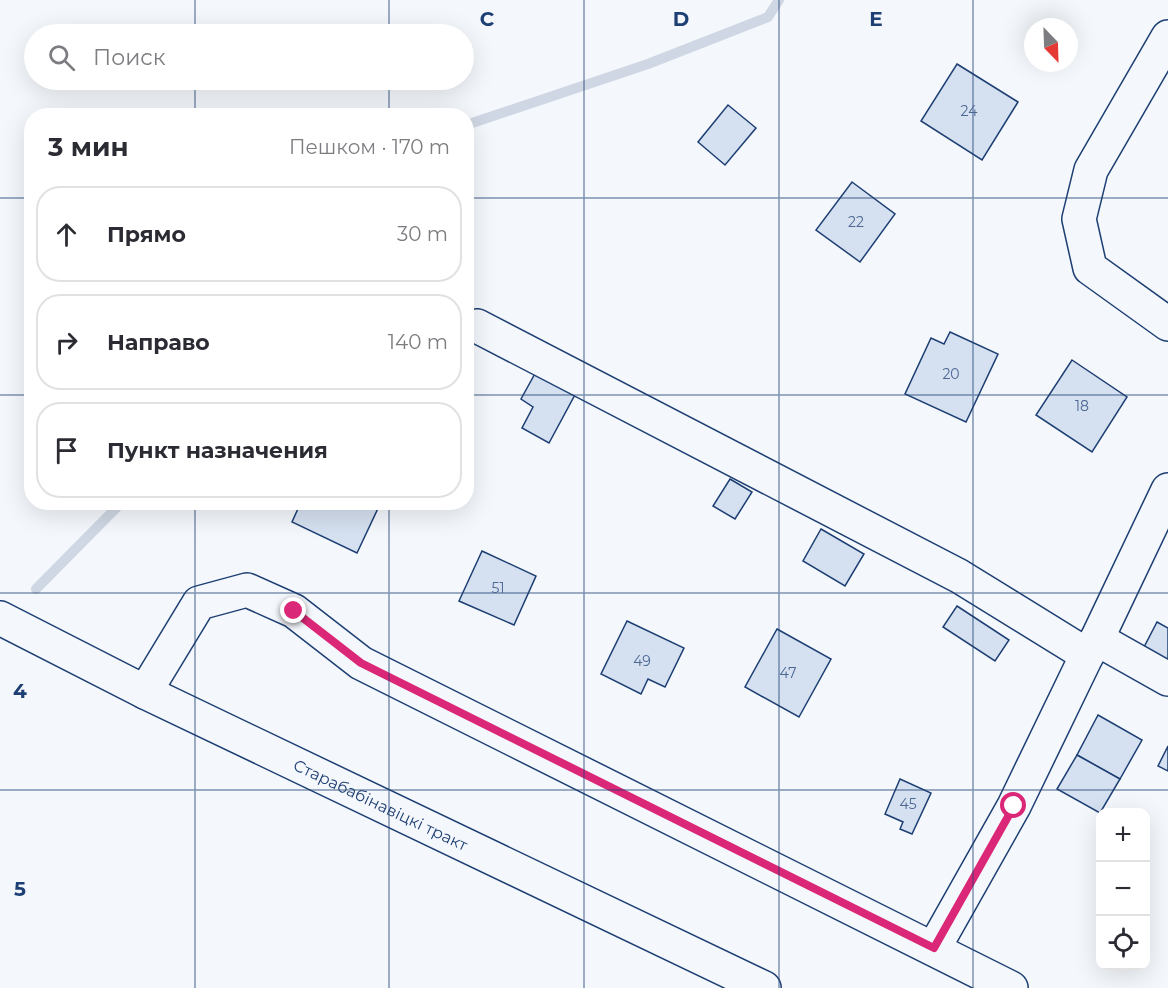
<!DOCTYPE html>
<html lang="ru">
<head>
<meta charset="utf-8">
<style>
  :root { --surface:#fff; --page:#f7f7f7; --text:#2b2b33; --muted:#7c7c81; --line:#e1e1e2 }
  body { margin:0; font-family:Montserrat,sans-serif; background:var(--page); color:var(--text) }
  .controls { position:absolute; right:18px; bottom:18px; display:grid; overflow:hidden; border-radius:12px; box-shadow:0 6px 24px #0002 }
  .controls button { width:54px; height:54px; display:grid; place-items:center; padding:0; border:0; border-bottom:2px solid var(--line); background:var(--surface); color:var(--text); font:30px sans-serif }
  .compass { position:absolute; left:1024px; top:18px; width:54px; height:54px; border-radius:50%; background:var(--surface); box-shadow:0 6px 24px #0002; rotate:157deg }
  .stop { position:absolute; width:18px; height:18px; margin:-14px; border:4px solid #db2777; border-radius:50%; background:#fff }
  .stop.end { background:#db2777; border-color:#fff; box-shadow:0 2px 6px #0008 }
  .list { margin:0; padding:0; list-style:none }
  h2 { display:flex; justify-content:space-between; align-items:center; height:78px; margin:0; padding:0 24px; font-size:26px }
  h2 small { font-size:20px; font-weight:400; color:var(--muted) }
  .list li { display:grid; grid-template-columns:39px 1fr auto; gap:18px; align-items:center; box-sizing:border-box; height:96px; margin:0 12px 12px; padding:0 12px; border:2px solid var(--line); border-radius:24px }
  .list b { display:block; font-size:22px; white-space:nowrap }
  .list em { font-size:20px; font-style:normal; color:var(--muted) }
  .icon { flex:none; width:33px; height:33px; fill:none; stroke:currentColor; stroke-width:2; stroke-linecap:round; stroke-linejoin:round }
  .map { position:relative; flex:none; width:1168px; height:988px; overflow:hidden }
  .search { position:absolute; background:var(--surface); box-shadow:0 6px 24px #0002; left:24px; top:24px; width:450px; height:66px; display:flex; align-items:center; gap:15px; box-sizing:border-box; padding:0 21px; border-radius:33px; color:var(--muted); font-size:22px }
  .panel { position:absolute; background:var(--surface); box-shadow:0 6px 24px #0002; left:24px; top:108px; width:450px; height:402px; border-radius:24px }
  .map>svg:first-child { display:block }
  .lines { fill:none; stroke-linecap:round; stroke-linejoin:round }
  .stream { stroke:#cfd7e4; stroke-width:10 }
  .building { fill:#d5e0f0; stroke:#1d3f73; stroke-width:1.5 }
  .minor-casing { stroke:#1d3f73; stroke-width:36 }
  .minor { stroke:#f4f7fb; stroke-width:33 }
  .route { stroke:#db2777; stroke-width:8 }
  .grid { fill:none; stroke:#1d3f73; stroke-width:1.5; stroke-opacity:0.55 }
  .labels { text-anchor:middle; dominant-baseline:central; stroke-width:4.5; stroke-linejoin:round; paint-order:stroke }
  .number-label { font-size:14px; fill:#4b6792 }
  .street-label { font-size:16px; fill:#1d3f73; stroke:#f4f7fb }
  .grid-label { font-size:20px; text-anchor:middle; font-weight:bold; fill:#1d3f73; stroke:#f4f7fb; stroke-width:4.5; stroke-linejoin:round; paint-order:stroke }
</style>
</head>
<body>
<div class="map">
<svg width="1168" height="988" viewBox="0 0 1168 988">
  <rect width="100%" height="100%" fill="#f4f7fb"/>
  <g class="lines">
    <!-- stream -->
    <g class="stream">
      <polyline points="466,125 648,64 768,17 779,0"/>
      <polyline points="36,589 122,502"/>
    </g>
  </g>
  <!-- building -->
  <g class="building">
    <polygon points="957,64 1018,102 982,160 921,121"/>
    <polygon points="728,105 756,128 725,165 698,142"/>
    <polygon points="852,182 895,214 860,262 816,230"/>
    <polygon points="950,332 998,354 966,422 905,394 931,338 944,344"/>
    <polygon points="1072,360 1127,397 1092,452 1036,415"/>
    <polygon points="537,370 577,391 549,443 522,428 533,407 521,399"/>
    <polygon points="730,479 752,492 735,519 713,506"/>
    <polygon points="301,502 381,502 357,553 292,522"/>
    <polygon points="821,529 864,554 845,586 803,561"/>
    <polygon points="482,551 536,576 514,625 459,601"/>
    <polygon points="957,606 1009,640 995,661 943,627"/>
    <polygon points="627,621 684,648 665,687 648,679 641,694 601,674"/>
    <polygon points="1157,622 1168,628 1168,665 1142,651"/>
    <polygon points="777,629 831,659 799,717 745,687"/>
    <polygon points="1098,715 1142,740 1120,779 1077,755"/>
    <polygon points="1168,746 1168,771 1158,766"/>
    <polygon points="1077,755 1120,779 1100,813 1057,789"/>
    <polygon points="900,779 931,793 912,834 900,829 903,822 885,814"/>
  </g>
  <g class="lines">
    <defs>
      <g id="minor">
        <polyline points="1168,37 1091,170 1079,219 1090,268 1168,324"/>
        <polyline points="477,326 959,576 1087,655"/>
        <path id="s1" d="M 0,618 L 145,692 L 764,988"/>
        <polyline points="1097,639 1168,679"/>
        <polyline points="145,692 199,603 247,590 294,611 361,663 1011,988"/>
        <polyline points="934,948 1014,806 1087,655 1097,639 1168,490"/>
      </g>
    </defs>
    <!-- minor casing -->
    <use href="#minor" class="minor-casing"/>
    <!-- minor -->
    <use href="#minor" class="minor"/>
  </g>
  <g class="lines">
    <!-- route -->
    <polyline class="route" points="294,611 361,663 934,948 1014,806"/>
  </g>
  <!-- grid -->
  <path class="grid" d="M 195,0 L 195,34M 389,0 L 389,34M 584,0 L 584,988M 779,0 L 779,988M 973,0 L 973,988M 195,80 L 195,116M 389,80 L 389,116M 0,198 L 32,198M 466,198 L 1168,198M 0,395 L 32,395M 466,395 L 1168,395M 195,502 L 195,988M 389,502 L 389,988M 0,593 L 1168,593M 0,790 L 1168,790"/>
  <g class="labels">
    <!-- number labels -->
    <g class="number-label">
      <text x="969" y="111">24</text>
      <text x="856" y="222">22</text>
      <text x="951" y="374">20</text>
      <text x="1082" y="406">18</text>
      <text x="498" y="588">51</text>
      <text x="642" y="661">49</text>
      <text x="788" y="673">47</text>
      <text x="908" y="804">45</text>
    </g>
    <!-- street labels -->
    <g class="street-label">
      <text stroke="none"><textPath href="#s1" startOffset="424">Старабабінавіцкі тракт</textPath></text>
    </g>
  </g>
  <g class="grid-label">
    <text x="487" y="26">C</text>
    <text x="681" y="26">D</text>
    <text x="876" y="26">E</text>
    <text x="20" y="698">4</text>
    <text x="20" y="896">5</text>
  </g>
</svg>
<div class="controls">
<button>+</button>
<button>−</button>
<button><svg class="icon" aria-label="locate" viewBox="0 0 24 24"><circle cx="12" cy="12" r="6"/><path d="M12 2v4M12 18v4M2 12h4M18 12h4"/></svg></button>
</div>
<svg class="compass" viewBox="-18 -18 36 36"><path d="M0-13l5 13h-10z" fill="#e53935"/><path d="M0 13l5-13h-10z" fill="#7c7c81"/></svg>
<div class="stop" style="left:1014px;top:806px"></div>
<div class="stop end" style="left:294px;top:611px"></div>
<div class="search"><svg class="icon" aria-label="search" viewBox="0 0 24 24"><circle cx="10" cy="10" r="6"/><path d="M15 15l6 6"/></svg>Поиск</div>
<section class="panel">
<h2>3 мин<small>Пешком · 170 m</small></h2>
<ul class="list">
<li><svg class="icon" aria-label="ahead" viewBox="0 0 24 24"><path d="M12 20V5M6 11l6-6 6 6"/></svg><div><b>Прямо</b></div><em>30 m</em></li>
<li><svg class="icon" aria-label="right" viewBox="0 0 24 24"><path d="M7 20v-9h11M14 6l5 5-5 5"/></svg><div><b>Направо</b></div><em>140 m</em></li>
<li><svg class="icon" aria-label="arrive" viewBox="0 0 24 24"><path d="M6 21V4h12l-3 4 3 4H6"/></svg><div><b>Пункт назначения</b></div></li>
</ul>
</section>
</div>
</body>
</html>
